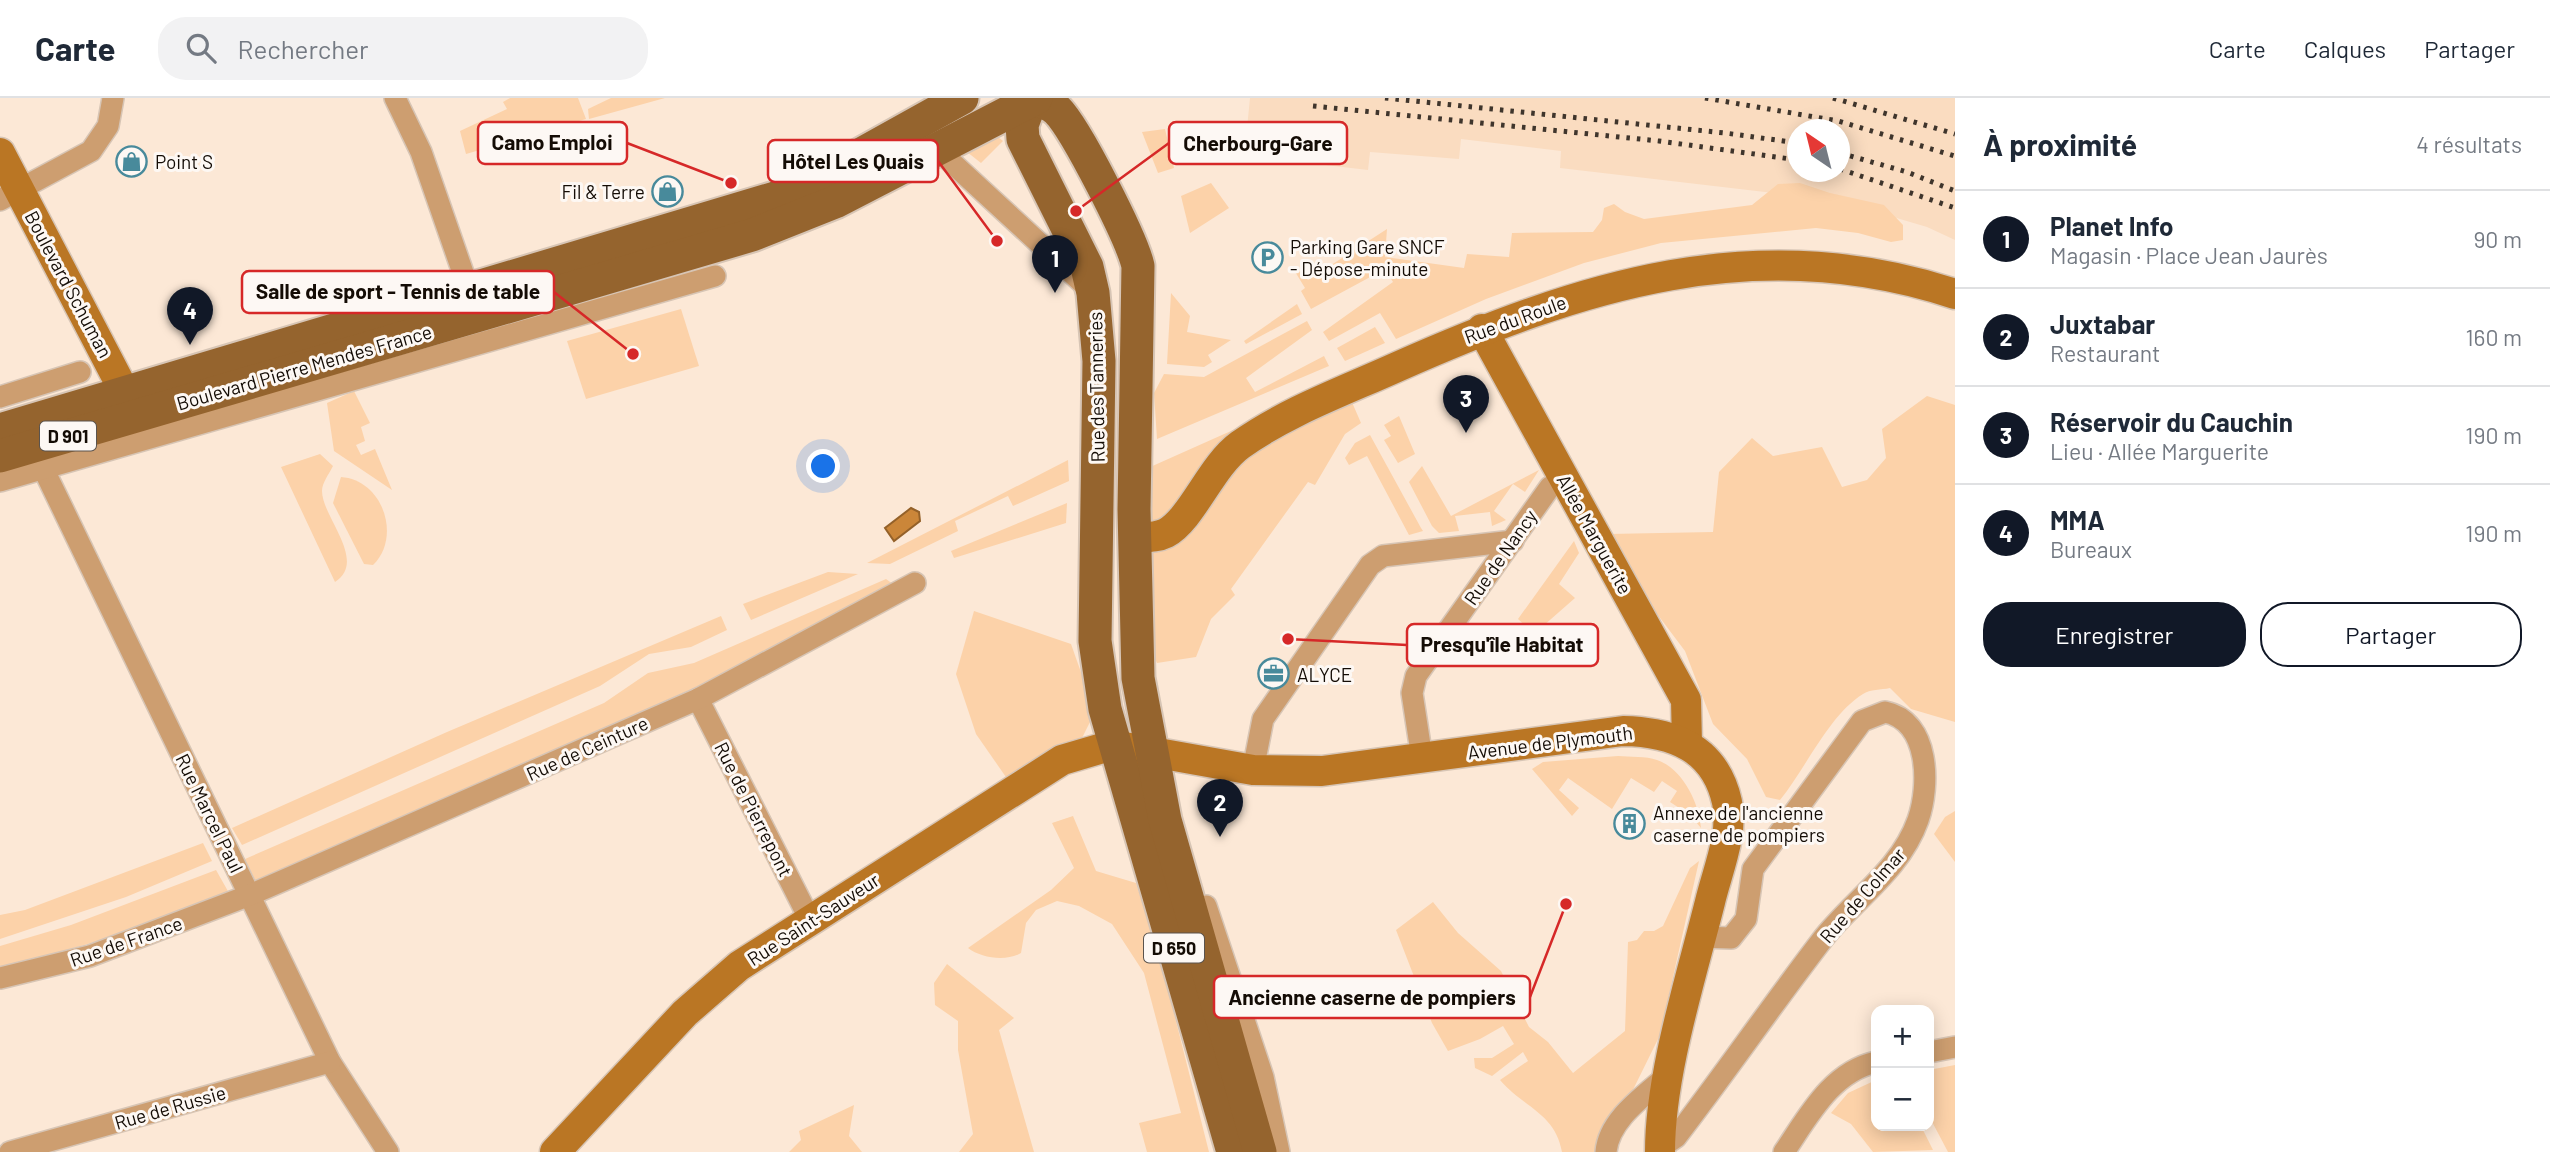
<!DOCTYPE html>
<html lang="fr">
<head>
<meta charset="utf-8">
<style>
  :root { --surface:#fff; --page:#f2f2f3; --text:#1f2937; --muted:#747a83; --line:#e0e1e3; --accent:#111827 }
  body { margin:0; font-family:Barlow,sans-serif; background:var(--page); color:var(--text) }
  .controls { position:absolute; right:21px; bottom:21px; display:grid; overflow:hidden; border-radius:14px; box-shadow:0 4px 18px #0003 }
  .controls button { width:63px; height:63px; display:grid; place-items:center; padding:0; border:0; border-bottom:2px solid var(--line); background:var(--surface); color:var(--text); font:35px sans-serif }
  .compass { position:absolute; left:1787px; top:21px; width:63px; height:63px; border-radius:50%; background:var(--surface); box-shadow:0 4px 18px #0003; rotate:325deg }
  .you { position:absolute; left:824px; top:369px; width:24px; height:24px; margin:-18px; border:5px solid #fff; border-radius:50%; background:#1a73e8; box-shadow:0 0 0 10px #1a73e833 }
  .badge { display:grid; place-items:center; width:46px; height:46px; border-radius:50%; background:var(--accent); color:#fff; font-size:23px; font-weight:700 }
  .pin { position:absolute; translate:-50% -58px; filter:drop-shadow(0 2px 4px #0008) }
  .pin::after { content:''; position:absolute; top:37px; width:24px; height:21px; background:inherit; clip-path:polygon(0 0,100% 0,50% 100%) }
  .list { margin:0; padding:0; list-style:none }
  h2 { display:flex; justify-content:space-between; align-items:center; height:91px; margin:0; padding:0 28px; font-size:30px }
  h2 small { font-size:23px; font-weight:400; color:var(--muted) }
  .list li { display:grid; grid-template-columns:46px 1fr auto; gap:21px; align-items:center; box-sizing:border-box; height:98px; padding:0 28px; border-top:2px solid var(--line) }
  .list b { display:block; font-size:26px; white-space:nowrap }
  .list p { margin:0; font-size:23px; white-space:nowrap; color:var(--muted) }
  .list em { font-size:23px; font-style:normal; color:var(--muted) }
  .actions { display:flex; gap:14px; padding:21px 28px }
  .actions a { flex:1; padding:16px 0; border:2px solid var(--accent); border-radius:28px; text-align:center; font-size:24px; color:var(--accent) }
  .actions .main { background:var(--accent); color:#fff }
  .icon { flex:none; width:38px; height:38px; fill:none; stroke:currentColor; stroke-width:2; stroke-linecap:round; stroke-linejoin:round }
  .map { position:relative; flex:none; width:1955px; height:1054px; overflow:hidden }
  header { display:flex; align-items:center; gap:42px; box-sizing:border-box; height:98px; padding:0 35px; background:var(--surface); border-bottom:2px solid var(--line) }
  header strong { font-size:33px }
  nav { display:flex; gap:38px; margin-inline-start:auto; font-size:24px }
  .search { width:490px; height:63px; background:var(--page); display:flex; align-items:center; gap:18px; box-sizing:border-box; padding:0 24px; border-radius:28px; color:var(--muted); font-size:26px }
  main { display:flex }
  aside { flex:1; background:var(--surface) }
  .map>svg:first-child { display:block }
  .built { fill:#fadcc0; fill-rule:evenodd }
  .green { fill:#fcd2a9 }
  .water { fill:#cb8639; stroke:#946129; stroke-width:2 }
  .lines { fill:none; stroke-linecap:round; stroke-linejoin:round }
  .street-casing { stroke:#d7c5b5; stroke-width:24 }
  .secondary-casing { stroke:#d7c5b5; stroke-width:33 }
  .primary-casing { stroke:#d7c5b5; stroke-width:37 }
  .street { stroke:#cd9e70; stroke-width:21 }
  .secondary { stroke:#ba7624; stroke-width:30 }
  .primary { stroke:#95642e; stroke-width:33 }
  .rail { stroke:#3f352c; stroke-width:5; stroke-dasharray:3.5 7; stroke-linecap:butt }
  .labels { text-anchor:middle; dominant-baseline:central; stroke-width:6; stroke-linejoin:round; paint-order:stroke }
  .shield { fill:#fdf8f4; stroke:#5a534d; stroke-width:2 }
  .shield-label { font-size:18px; font-weight:bold; fill:#140c05 }
  .poi-label { font-size:19px; fill:#140c05; stroke:#fdf8f4; text-anchor:start }
  .street-label { font-size:19px; fill:#140c05; stroke:#fdf8f4 }
  .leader { fill:none; stroke:#d62828; stroke-width:2.5 }
  .callout-dot { fill:#d62828; stroke:#fdf8f4; stroke-width:2.5 }
  .callout { fill:#fdf8f4; stroke:#d62828; stroke-width:2.5 }
  .callout-label { font-size:21px; text-anchor:middle; font-weight:bold; fill:#140c05 }
</style>
</head>
<body>
<header>
<strong>Carte</strong>
<div class="search"><svg class="icon" aria-label="search" viewBox="0 0 24 24"><circle cx="10" cy="10" r="6"/><path d="M15 15l6 6"/></svg>Rechercher</div>
<nav><a>Carte</a><a>Calques</a><a>Partager</a></nav>
</header>
<main>
<div class="map">
<svg width="1955" height="1054" viewBox="0 0 1955 1054">
  <rect width="100%" height="100%" fill="#fce8d6"/>
  <!-- built -->
  <path class="built" d="M 1250,0 L 1955,0 L 1955,142 L 1927,129 L 1866,111 L 1782,96 L 1560,70 L 1561,53 L 1461,41 L 1459,61 L 1370,54 L 1368,72 L 1258,59 L 1259,41 L 1246,40 ZM 1798,32 L 1840,32 L 1840,74 L 1798,74 Z"/>
  <!-- green -->
  <g class="green">
    <polygon points="510,0 578,0 586,21 466,56 460,33 507,11 503,4"/>
    <polygon points="611,0 665,0 589,21 588,11"/>
    <polygon points="1165,31 1174,70 1158,75 1142,34"/>
    <polygon points="993,35 1003,43 981,65 957,46"/>
    <polygon points="1211,85 1229,110 1190,135 1181,98"/>
    <polygon points="1800,85 1830,95 1884,107 1903,127 1903,142 1891,144 1858,135 1816,130 1661,145 1584,165 1486,201 1396,241 1380,215 1329,243 1323,234 1393,184 1385,171 1311,211 1301,193 1305,190 1294,172 1298,170 1308,182 1387,131 1385,159 1464,170 1467,156 1509,159 1512,135 1593,134 1602,122 1604,110 1614,106 1625,114 1644,121 1752,107 1778,86"/>
    <polygon points="1171,195 1190,218 1187,234 1231,242 1208,257 1212,264 1204,269 1167,266"/>
    <polygon points="1297,206 1302,216 1246,246 1244,243"/>
    <polygon points="681,211 699,268 586,301 567,243"/>
    <polygon points="1307,223 1312,232 1246,280 1255,294 1324,258 1329,268 1157,341 1154,295 1164,276 1204,279"/>
    <polygon points="1375,229 1385,245 1345,263 1337,250"/>
    <polygon points="354,293 370,325 361,329 365,343 356,347 361,357 375,351 392,392 334,353 327,305"/>
    <path d="M 1927,298 L 1955,307 L 1955,624 L 1911,611 L 1890,590 C 1881,592 1870,591 1863,596 C 1829,617 1806,670 1780,702 L 1766,699 L 1747,661 L 1713,626 L 1685,553 L 1627,476 L 1608,436 L 1713,434 L 1719,374 L 1752,340 L 1773,358 L 1822,349 L 1842,389 L 1867,382 L 1886,360 L 1882,331 Z"/>
    <polygon points="1351,302 1361,325 1345,336 1315,387 1308,384 1231,491 1235,497 1211,521 1196,559 1157,565 1146,543 1148,370 1260,320"/>
    <polygon points="1399,318 1415,356 1398,365 1384,342 1391,338 1384,327"/>
    <polygon points="1370,337 1421,430 1423,433 1409,437 1367,358 1349,367 1345,360 1355,345"/>
    <path d="M 320,356 L 333,368 C 329,376 322,385 322,393 C 322,419 368,463 335,484 L 281,369 Z"/>
    <polygon points="1068,362 1069,383 1013,408 1008,398 955,423 958,433 890,466 867,465"/>
    <polygon points="1422,368 1451,418 1539,372 1525,394 1513,386 1494,413 1506,422 1492,428 1490,414 1455,418 1459,433 1439,435 1432,428 1409,384"/>
    <path d="M 341,379 C 383,382 402,439 373,467 L 364,466 L 333,405 Z"/>
    <polygon points="1067,405 1066,425 954,460 951,453"/>
    <polygon points="1574,443 1579,455 1559,486 1575,500 1534,536 1518,521"/>
    <polygon points="828,474 858,476 751,522 743,506"/>
    <polygon points="886,481 897,489 694,590 257,786 245,761 604,605 648,575 694,565"/>
    <polygon points="974,513 1071,546 1095,614 1082,640 1008,682 976,636 956,576"/>
    <polygon points="721,518 727,532 691,549 649,556 600,588 242,747 232,730 447,634"/>
    <path d="M 1618,658 C 1630,659 1646,658 1657,662 C 1683,671 1699,705 1701,730 L 1690,717 L 1670,704 L 1677,693 L 1662,683 L 1654,694 L 1631,680 L 1612,711 L 1568,680 L 1559,692 L 1579,710 L 1572,718 L 1532,671 L 1543,664 Z"/>
    <polygon points="1955,713 1955,764 1934,736 1945,719"/>
    <path d="M 1073,718 L 1096,773 L 1136,785 L 1160,860 L 1209,1054 L 1147,1054 L 1139,1025 L 1181,1015 L 1144,875 L 1112,826 L 1079,808 L 1057,803 L 1036,812 L 1026,825 L 1021,855 C 1006,864 981,860 968,850 L 1051,792 L 1074,770 L 1052,725 Z"/>
    <polygon points="203,745 212,763 126,799 0,841 0,817 25,812"/>
    <path d="M 1699,763 L 1660,937 L 1625,1008 L 1596,1047 L 1596,1054 L 1562,1054 C 1555,1015 1524,1010 1500,982 L 1528,963 L 1523,954 L 1492,978 L 1475,970 L 1474,960 L 1492,960 L 1514,946 L 1503,928 L 1480,941 L 1448,953 L 1432,925 L 1396,832 L 1433,804 L 1458,835 L 1501,873 L 1529,929 L 1548,944 L 1573,975 L 1625,933 L 1628,844 L 1637,842 L 1644,833 L 1654,833 L 1663,828 L 1690,770 Z"/>
    <polygon points="216,772 229,795 133,833 0,871 0,848 71,827"/>
    <polygon points="947,866 1014,920 999,932 1034,1054 959,1054 973,1036 958,952 958,923 935,907 934,885"/>
    <polygon points="1955,967 1955,1054 1948,1054 1929,1018 1929,972"/>
    <polygon points="1876,982 1876,1028 1921,1028 1933,1052 1873,1054 1851,1026 1831,1015 1848,995"/>
    <polygon points="854,1007 849,1038 862,1054 789,1054 801,1042 799,1033"/>
  </g>
  <!-- water -->
  <polygon class="water" points="911,410 919,414 920,423 894,443 885,430"/>
  <g class="lines">
    <defs>
      <g id="street">
        <polyline points="395,0 421,54 469,192"/>
        <polyline points="936,50 1089,191"/>
        <polyline points="0,102 91,53 108,28 113,0"/>
        <polyline points="0,299 80,274"/>
        <polyline points="43,370 330,964 388,1054"/>
        <polyline points="0,383 715,178"/>
        <polyline points="698,601 809,820"/>
        <polyline points="1422,660 1412,595 1416,578 1550,389 1565,381"/>
        <polyline points="1253,672 1263,621 1370,467 1383,458 1513,443"/>
        <polyline points="1206,808 1263,979 1279,1054"/>
        <polyline points="0,880 90,858 250,797 698,601 915,485"/>
        <polyline points="1929,954 1955,949"/>
        <path d="M 1660,1050 L 1676,1039 C 1726,974 1772,907 1822,842 C 1853,802 1900,773 1918,722 C 1930,688 1930,623 1885,614 L 1862,623 L 1753,771 L 1746,821 L 1731,840 L 1701,839"/>
        <polyline points="10,1054 330,964"/>
        <path d="M 1606,1054 C 1609,1020 1646,997 1670,975"/>
        <path d="M 1784,1054 C 1808,1019 1831,974 1876,964"/>
      </g>
      <g id="secondary">
        <polyline points="0,55 135,314"/>
        <polyline points="1482,231 1686,602 1687,646"/>
        <path d="M 1134,440 C 1145,439 1156,440 1166,435 C 1192,421 1211,368 1240,347 C 1288,313 1344,293 1397,269 C 1580,188 1756,130 1955,196"/>
        <path d="M 555,1054 L 685,915 L 739,868 L 1062,662 L 1113,647 L 1253,672 L 1322,673 L 1623,633 C 1674,634 1715,650 1727,704 C 1734,735 1717,774 1710,804 C 1691,880 1660,976 1660,1054"/>
      </g>
      <g id="primary">
        <polyline points="1032,0 1022,27 1023,41 1087,169 1093,195 1099,263 1095,543 1105,611 1233,1054"/>
        <path d="M 1032,2 C 1041,3 1049,5 1057,12 C 1076,31 1132,141 1138,168 L 1134,411 L 1138,580 L 1165,722 L 1260,1054"/>
        <polyline points="0,332 775,100 813,83 962,0"/>
        <polyline points="0,358 752,137 835,104 1036,0"/>
      </g>
    </defs>
    <!-- street casing -->
    <use href="#street" class="street-casing"/>
    <!-- secondary casing -->
    <use href="#secondary" class="secondary-casing"/>
    <!-- primary casing -->
    <use href="#primary" class="primary-casing"/>
    <!-- street -->
    <use href="#street" class="street"/>
    <!-- secondary -->
    <use href="#secondary" class="secondary"/>
    <!-- primary -->
    <use href="#primary" class="primary"/>
    <!-- rail -->
    <g class="rail">
      <polyline points="1385,0 1725,35 1798,45"/>
      <polyline points="1705,0 1838,23 1955,58"/>
      <polyline points="1833,0 1955,36"/>
      <polyline points="1313,8 1659,43 1798,62"/>
      <polyline points="1840,55 1907,74 1955,93"/>
      <polyline points="1840,71 1955,110"/>
    </g>
  </g>
  <!-- icons -->
  <defs>
    <symbol id="shop-ring" viewBox="-11 -11 22 22"><circle r="9.5" fill="#fdf8f4" stroke="#488a9b" stroke-width="1.5"/><path d="M-5-2.5h2.3a2.7 3.5 0 0 1 5.4 0H5L5.5 6h-11ZM-1.5-2.5h3a1.5 2.3 0 0 0-3 0Z" fill="#488a9b"/></symbol>
    <symbol id="parking-ring" viewBox="-11 -11 22 22"><circle r="9.5" fill="#fdf8f4" stroke="#488a9b" stroke-width="1.5"/><path d="M-3.5-5.5H1a3.5 3.5 0 0 1 0 7H-1V5.5H-3.5ZM-1-3.4V-.6H.8a1.4 1.4 0 0 0 0-2.8Z" fill="#488a9b"/></symbol>
    <symbol id="office-ring" viewBox="-11 -11 22 22"><circle r="9.5" fill="#fdf8f4" stroke="#488a9b" stroke-width="1.5"/><path d="M-6-3h4V-5.5h4V-3h4V5H-6ZM-1-4.5V-3h2v-1.5ZM-6 0V1H6V0Z" fill="#488a9b"/></symbol>
    <symbol id="building-ring" viewBox="-11 -11 22 22"><circle r="9.5" fill="#fdf8f4" stroke="#488a9b" stroke-width="1.5"/><path d="M-4-6H4V6H1V3H-1V6H-4ZM-2.5-4.3h1.7v1.8h-1.7ZM.8-4.3h1.7v1.8H.8ZM-2.5-1h1.7V.8h-1.7ZM.8-1h1.7V.8H.8Z" fill="#488a9b"/></symbol>
  </defs>
  <g fill-rule="evenodd">
    <use href="#shop-ring" x="114" y="46" width="35" height="35"/>
    <use href="#shop-ring" x="650" y="76" width="35" height="35"/>
    <use href="#parking-ring" x="1250" y="142" width="35" height="35"/>
    <use href="#office-ring" x="1256" y="558" width="35" height="35"/>
    <use href="#building-ring" x="1612" y="708" width="35" height="35"/>
  </g>
  <g class="labels">
    <!-- shield labels -->
    <g class="shield">
      <rect x="40" y="323.5" width="56" height="29" rx="5"/>
      <rect x="1144" y="835.5" width="60" height="29" rx="5"/>
    </g>
    <g class="shield-label">
      <text x="68" y="338">D 901</text>
      <text x="1174" y="850">D 650</text>
    </g>
    <!-- poi labels -->
    <g class="poi-label">
      <text x="155" y="63">Point S</text>
      <text x="645" y="93" text-anchor="end">Fil &amp; Terre</text>
      <text x="1290" y="148">Parking Gare SNCF<tspan x="1290" dy="22">- Dépose-minute</tspan></text>
      <text x="1297" y="576">ALYCE</text>
      <text x="1653" y="714">Annexe de l'ancienne<tspan x="1653" dy="22">caserne de pompiers</tspan></text>
    </g>
    <!-- street labels -->
    <g class="street-label">
      <text transform="translate(69 186) rotate(62)">Boulevard Schuman</text>
      <text transform="translate(1515 221) rotate(-20)">Rue du Roule</text>
      <text transform="translate(304 269) rotate(-16)">Boulevard Pierre Mendes France</text>
      <text transform="translate(1096 289) rotate(-91)">Rue des Tanneries</text>
      <text transform="translate(1595 436) rotate(61)">Allée Marguerite</text>
      <text transform="translate(1500 459) rotate(-55)">Rue de Nancy</text>
      <text transform="translate(1550 644) rotate(-7)">Avenue de Plymouth</text>
      <text transform="translate(587 650) rotate(-24)">Rue de Ceinture</text>
      <text transform="translate(754 711) rotate(63)">Rue de Pierrepont</text>
      <text transform="translate(210 715) rotate(64)">Rue Marcel Paul</text>
      <text transform="translate(1862 797) rotate(-49)">Rue de Colmar</text>
      <text transform="translate(813 821) rotate(-33)">Rue Saint-Sauveur</text>
      <text transform="translate(126 843) rotate(-19)">Rue de France</text>
      <text transform="translate(170 1009) rotate(-16)">Rue de Russie</text>
    </g>
  </g>
  <!-- callouts -->
  <path class="leader" d="M731 85L627 45M1076 113L1169 45M997 143L938 63M633 256L554 194M1288 541L1407 547M1566 806L1530 899"/>
  <g class="callout-dot">
    <circle cx="731" cy="85" r="7"/>
    <circle cx="1076" cy="113" r="7"/>
    <circle cx="997" cy="143" r="7"/>
    <circle cx="633" cy="256" r="7"/>
    <circle cx="1288" cy="541" r="7"/>
    <circle cx="1566" cy="806" r="7"/>
  </g>
  <g class="callout">
    <rect x="478" y="24" width="149" height="42" rx="7"/>
    <rect x="1169" y="24" width="178" height="42" rx="7"/>
    <rect x="768" y="42" width="170" height="42" rx="7"/>
    <rect x="242" y="173" width="312" height="42" rx="7"/>
    <rect x="1407" y="526" width="191" height="42" rx="7"/>
    <rect x="1214" y="878" width="316" height="42" rx="7"/>
  </g>
  <g class="callout-label">
    <text x="552" y="52">Camo Emploi</text>
    <text x="1258" y="53">Cherbourg-Gare</text>
    <text x="853" y="71">Hôtel Les Quais</text>
    <text x="398" y="201">Salle de sport - Tennis de table</text>
    <text x="1502" y="554">Presqu'île Habitat</text>
    <text x="1372" y="907">Ancienne caserne de pompiers</text>
  </g>
</svg>
<div class="controls">
<button>+</button>
<button>−</button>
</div>
<svg class="compass" viewBox="-18 -18 36 36"><path d="M0-13l5 13h-10z" fill="#e53935"/><path d="M0 13l5-13h-10z" fill="#747a83"/></svg>
<div class="you"></div>
<div class="pin badge" style="left:1055px;top:195px">1</div>
<div class="pin badge" style="left:1220px;top:739px">2</div>
<div class="pin badge" style="left:1466px;top:335px">3</div>
<div class="pin badge" style="left:190px;top:247px">4</div>
</div>
<aside>
<h2>À proximité<small>4 résultats</small></h2>
<ul class="list">
<li><span class="badge">1</span><div><b>Planet Info</b><p>Magasin · Place Jean Jaurès</p></div><em>90 m</em></li>
<li><span class="badge">2</span><div><b>Juxtabar</b><p>Restaurant</p></div><em>160 m</em></li>
<li><span class="badge">3</span><div><b>Réservoir du Cauchin</b><p>Lieu · Allée Marguerite</p></div><em>190 m</em></li>
<li><span class="badge">4</span><div><b>MMA</b><p>Bureaux</p></div><em>190 m</em></li>
</ul>
<div class="actions"><a class="main">Enregistrer</a><a>Partager</a></div>
</aside>
</main>
</body>
</html>
